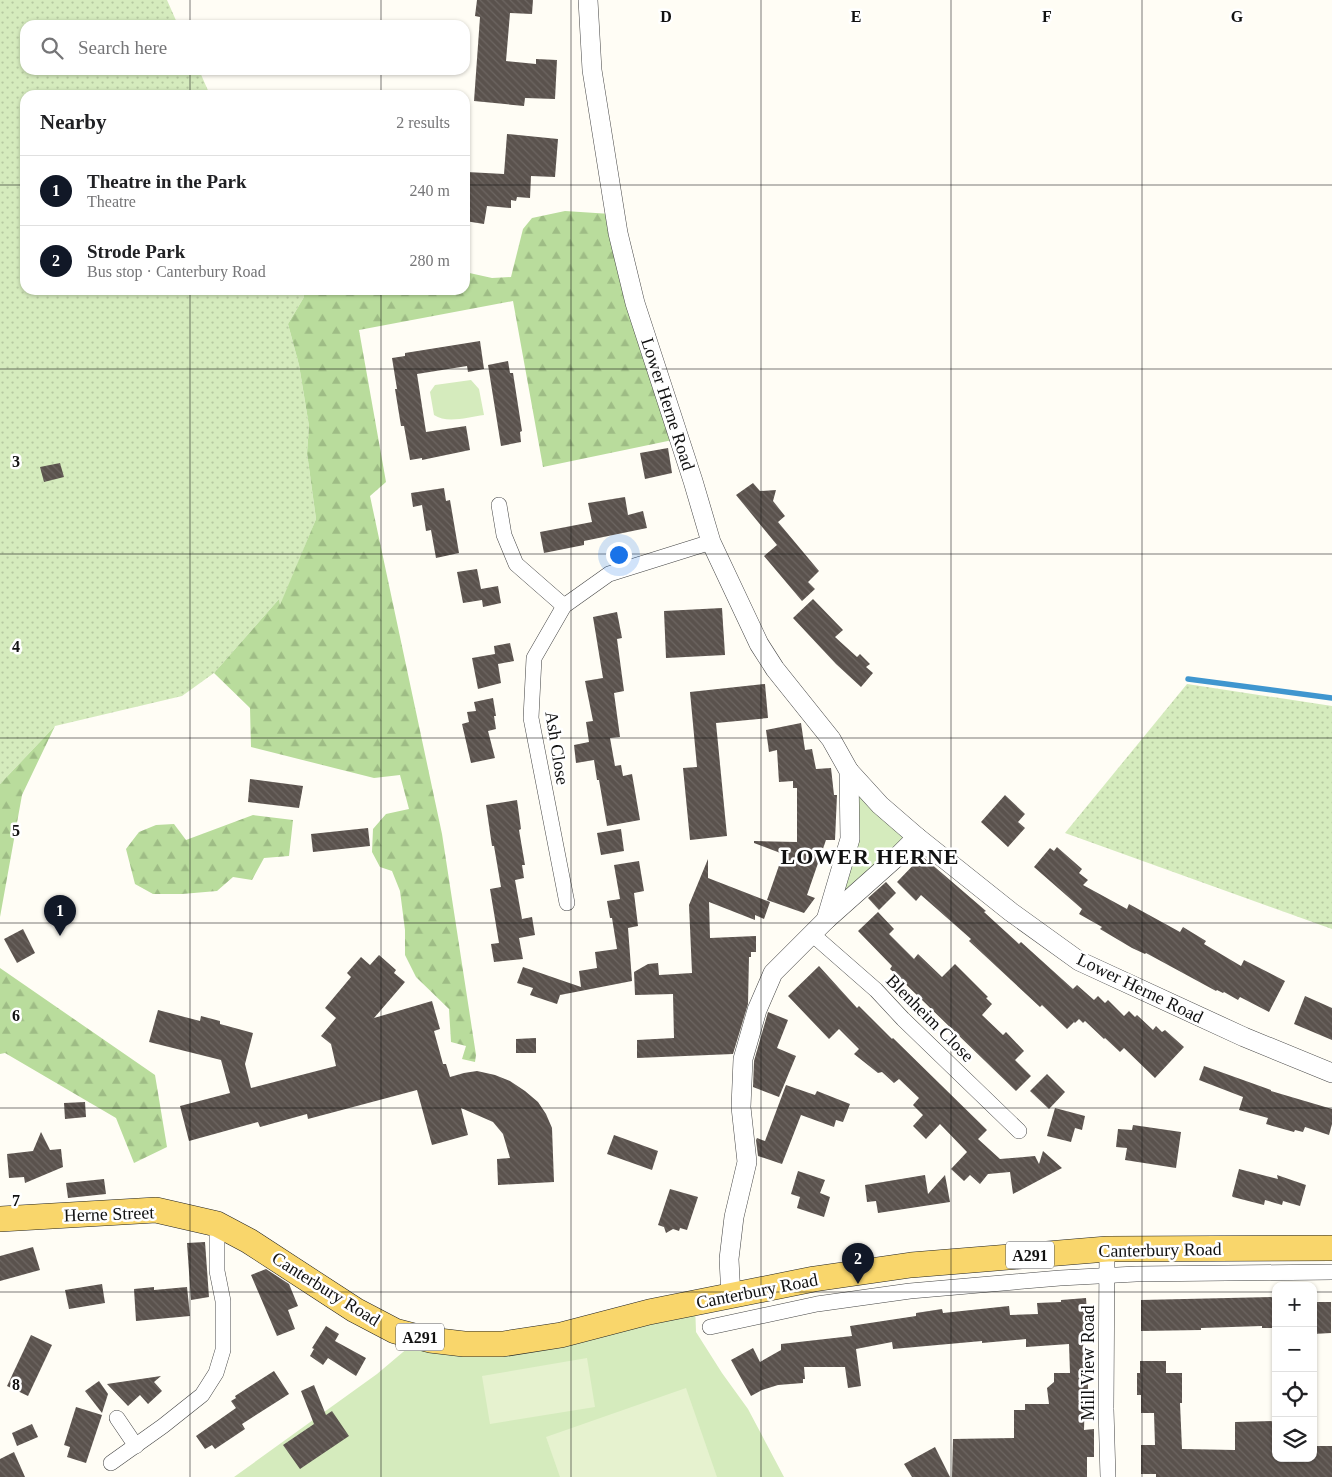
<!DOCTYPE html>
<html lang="en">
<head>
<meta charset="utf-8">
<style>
  :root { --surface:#fff; --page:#f6f6f6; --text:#202124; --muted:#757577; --line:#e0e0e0; --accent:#111827 }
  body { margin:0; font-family:Georgia,serif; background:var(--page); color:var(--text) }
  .controls { position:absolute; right:15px; bottom:15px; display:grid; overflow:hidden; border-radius:10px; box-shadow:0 1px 4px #0004 }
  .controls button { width:45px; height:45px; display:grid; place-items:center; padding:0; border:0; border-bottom:1px solid var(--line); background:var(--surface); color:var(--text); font:25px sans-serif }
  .you { position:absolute; left:618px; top:554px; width:18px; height:18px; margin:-12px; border:4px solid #fff; border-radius:50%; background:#1a73e8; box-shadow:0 0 0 8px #1a73e833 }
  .badge { display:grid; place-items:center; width:32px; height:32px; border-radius:50%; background:var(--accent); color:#fff; font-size:16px; font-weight:700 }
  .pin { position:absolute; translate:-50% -41px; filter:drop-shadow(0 1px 2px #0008) }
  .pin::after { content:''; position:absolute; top:26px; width:18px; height:15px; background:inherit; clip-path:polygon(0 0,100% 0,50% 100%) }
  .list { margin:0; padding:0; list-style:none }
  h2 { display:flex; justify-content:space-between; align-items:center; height:65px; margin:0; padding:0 20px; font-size:21px }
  h2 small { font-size:16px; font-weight:400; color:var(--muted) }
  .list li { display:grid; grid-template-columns:32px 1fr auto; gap:15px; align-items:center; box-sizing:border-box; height:70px; padding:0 20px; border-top:1px solid var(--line) }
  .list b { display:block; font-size:19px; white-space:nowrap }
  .list p { margin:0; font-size:16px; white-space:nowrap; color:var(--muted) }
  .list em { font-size:16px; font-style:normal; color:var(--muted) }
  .icon { flex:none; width:28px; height:28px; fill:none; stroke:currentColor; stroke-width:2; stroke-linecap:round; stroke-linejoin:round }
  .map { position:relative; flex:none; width:1332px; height:1477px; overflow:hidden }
  .search { position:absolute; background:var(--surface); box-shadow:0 1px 4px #0004; left:20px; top:20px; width:450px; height:55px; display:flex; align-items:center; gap:12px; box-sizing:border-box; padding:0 18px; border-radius:15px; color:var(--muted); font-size:19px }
  .panel { position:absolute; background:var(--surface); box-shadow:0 1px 4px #0004; left:20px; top:90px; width:450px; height:205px; border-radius:15px }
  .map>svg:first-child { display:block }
  .grass { fill:url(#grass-dots) }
  .forest { fill:url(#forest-firs) }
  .park { fill:#d5ebbd }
  .pitch { fill:#e6f2cf }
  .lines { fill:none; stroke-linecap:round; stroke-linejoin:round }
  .stream { stroke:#3f96cf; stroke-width:5.5 }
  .building { fill:url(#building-back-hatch) }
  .minor-casing { stroke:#444; stroke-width:16 }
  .tertiary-casing { stroke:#444; stroke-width:20 }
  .primary-casing { stroke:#222; stroke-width:26 }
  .minor { stroke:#fff; stroke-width:15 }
  .tertiary { stroke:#fff; stroke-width:19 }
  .primary { stroke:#f9d66b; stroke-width:25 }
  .grid { fill:none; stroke:#111; stroke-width:1; stroke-opacity:0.55 }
  .labels { text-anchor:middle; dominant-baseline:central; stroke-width:5; stroke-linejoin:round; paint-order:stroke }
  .shield { fill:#fff; stroke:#585858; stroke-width:1 }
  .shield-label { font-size:16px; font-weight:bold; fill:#111 }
  .street-label { font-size:18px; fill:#111; stroke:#fff }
  .district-label { font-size:22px; font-weight:bold; letter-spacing:1px; fill:#111; stroke:#fff }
  .grid-label { font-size:16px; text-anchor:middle; font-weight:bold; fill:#111; stroke:#fff; stroke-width:5; stroke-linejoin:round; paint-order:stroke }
</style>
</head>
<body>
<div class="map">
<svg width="1332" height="1477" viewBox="0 0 1332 1477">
  <defs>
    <pattern id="grass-dots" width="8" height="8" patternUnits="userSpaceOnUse" patternTransform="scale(1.25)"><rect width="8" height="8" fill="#d5ebbd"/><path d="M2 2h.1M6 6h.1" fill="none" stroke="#b6c8a1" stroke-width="1.8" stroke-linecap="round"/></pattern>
    <pattern id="forest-firs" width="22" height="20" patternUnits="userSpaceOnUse" patternTransform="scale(1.25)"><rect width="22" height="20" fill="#b9dc9c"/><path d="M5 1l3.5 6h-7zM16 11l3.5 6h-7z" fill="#9ebc85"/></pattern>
    <pattern id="building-back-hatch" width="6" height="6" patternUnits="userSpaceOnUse" patternTransform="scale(1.25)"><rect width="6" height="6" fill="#5a524d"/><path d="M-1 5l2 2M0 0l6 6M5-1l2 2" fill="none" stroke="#6d6662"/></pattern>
  </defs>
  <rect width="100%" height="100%" fill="#fffdf5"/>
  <!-- grass -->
  <g class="grass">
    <polygon points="0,0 167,0 178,25 25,25 25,70 199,70 210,95 25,95 25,290 304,290 304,297 288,324 299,365 309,426 307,453 316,519 280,607 279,599 214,673 182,696 55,726 0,784"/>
    <polygon points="1187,684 1332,706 1332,929 1065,833"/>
  </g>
  <!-- forest -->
  <g class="forest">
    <polygon points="565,211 611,214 687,437 543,467 513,301 359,330 386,482 370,496 442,834 476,1055 475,1062 462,1059 466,1046 451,1042 449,1009 416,977 405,955 405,930 400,891 392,871 380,867 372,852 373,829 386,814 409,809 400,775 374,778 251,747 250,708 214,673 279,599 280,605 316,519 307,453 309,426 299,365 288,324 304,297 304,290 465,290 465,272 492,278 511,277 523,229 532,218"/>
    <polygon points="55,726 22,795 0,917 0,784"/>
    <polygon points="253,815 293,820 289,856 264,858 252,880 233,877 217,891 182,894 153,894 135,884 126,849 139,832 156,825 174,824 186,840"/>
    <polygon points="0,968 155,1075 167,1147 134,1163 116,1118 5,1053 0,1054"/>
  </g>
  <!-- park -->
  <g class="park">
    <path d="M 471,380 L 479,389 L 484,415 C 468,417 447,424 434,415 L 430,392 L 435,385 Z"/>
    <polygon points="849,771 917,837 826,920 850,839"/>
    <polygon points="695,1303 696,1332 722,1373 748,1409 784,1477 234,1477 377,1374 409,1347 464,1344"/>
  </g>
  <!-- pitch -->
  <g class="pitch">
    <polygon points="587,1358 595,1407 490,1424 482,1376"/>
    <polygon points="686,1388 717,1477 560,1477 546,1437"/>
  </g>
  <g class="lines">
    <!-- stream -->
    <polyline class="stream" points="1188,679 1332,698"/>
  </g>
  <!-- building -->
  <g class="building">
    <polygon points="477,0 533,0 532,14 510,13 506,61 536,64 536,59 557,60 555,99 525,98 524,106 474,101 480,17 475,16"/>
    <polygon points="507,134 558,139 555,177 531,176 530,198 517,197 516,201 511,200 511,208 487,206 484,224 465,221 465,179 466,179 467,172 504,174"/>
    <polygon points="480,341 484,369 468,372 467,366 417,374 426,432 466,426 470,450 422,460 422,458 410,460 404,426 401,426 395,389 397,389 392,358 405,356 405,353"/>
    <polygon points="508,361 510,373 513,373 522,431 520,432 521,442 501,446 488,365"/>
    <polygon points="668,448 672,473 645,479 640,453"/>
    <polygon points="60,463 64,477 44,482 40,467"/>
    <polygon points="753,483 760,491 776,490 773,501 785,516 778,522 819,571 808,582 815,589 802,601 764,556 777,545 736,495"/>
    <polygon points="444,488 446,501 450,500 459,553 436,558 431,530 426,531 422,505 413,507 411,493"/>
    <polygon points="625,497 628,515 643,511 647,528 584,541 584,545 544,553 540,532 592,522 588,503"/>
    <polygon points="477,569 481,589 498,586 501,603 483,607 482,600 463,603 457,572"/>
    <polygon points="813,599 843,630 835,637 857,657 860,654 870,664 866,667 873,673 861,687 836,664 793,618"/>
    <polygon points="722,608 725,655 666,658 664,611"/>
    <polygon points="617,612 622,638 617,639 624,691 614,693 620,737 610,738 615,766 621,765 623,776 632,774 640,820 607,826 599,780 597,780 594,760 576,763 574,745 589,742 586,722 593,721 585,681 603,678 593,617"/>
    <polygon points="510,643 514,661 498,664 501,683 478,689 472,658 495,654 494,646"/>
    <polygon points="765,684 768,718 716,723 727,836 690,840 683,768 697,767 690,692"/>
    <polygon points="493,698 496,716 494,716 496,729 488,731 495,758 471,763 462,724 469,722 467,712 476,711 474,702"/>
    <polygon points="801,723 805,750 812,749 816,769 831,768 834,795 837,795 835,840 826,840 807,895 815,898 804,913 767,900 783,854 754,843 754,841 797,842 797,788 793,788 793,781 779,782 777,750 769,752 766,730"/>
    <polygon points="250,779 303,786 299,808 248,802"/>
    <polygon points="1005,795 1025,814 1018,822 1025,828 1008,847 981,822"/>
    <polygon points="517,800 521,829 519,830 525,865 522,865 524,878 515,880 522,919 532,917 535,935 519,938 523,959 494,962 491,944 499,943 490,889 501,887 494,846 492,846 486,805"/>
    <polygon points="368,828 370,846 313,852 311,834"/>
    <polygon points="621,829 624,851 601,855 597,833"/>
    <polygon points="1057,847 1082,869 1079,873 1088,880 1083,885 1127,909 1129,904 1180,932 1183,927 1206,941 1204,944 1241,966 1244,960 1285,981 1269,1012 1240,997 1238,1000 1224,992 1223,993 1217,990 1216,991 1146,953 1145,954 1132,948 1100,929 1102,927 1079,914 1082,909 1034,867 1050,848 1054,851"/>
    <polygon points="922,856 986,911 984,912 1019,944 1021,942 1073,989 1077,985 1094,1000 1098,996 1105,1003 1108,1000 1124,1016 1129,1011 1135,1017 1137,1015 1153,1030 1156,1026 1162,1032 1165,1030 1184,1047 1155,1078 1124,1048 1120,1052 1105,1038 1104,1039 1085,1021 1083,1023 1079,1019 1075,1023 1074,1022 1067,1029 1042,1005 1040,1007 969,941 971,939 921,895 916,901 897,882"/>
    <polygon points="708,859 708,878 770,902 764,919 755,915 755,920 709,902 710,938 756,936 756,952 751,952 751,957 749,957 748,1004 733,1054 637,1058 637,1040 674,1038 673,994 635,995 634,972 648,964 658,963 659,975 692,973 689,905"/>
    <polygon points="639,861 644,891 634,893 638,926 628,928 632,981 560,995 557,1004 530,995 533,988 517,983 523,967 581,987 579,971 597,968 595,952 617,949 612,918 610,918 607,901 620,899 614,865"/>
    <polygon points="886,882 896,893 879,910 868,898"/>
    <polygon points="878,912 894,929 889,934 914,959 918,954 942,977 955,964 988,997 986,998 992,1004 982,1015 1003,1035 1006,1032 1024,1051 1015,1060 1031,1076 1016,1091 890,969 892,966 858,931"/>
    <polygon points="23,929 35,953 17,963 4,939"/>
    <polygon points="379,955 396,970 394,973 405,982 374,1018 432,1001 440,1029 434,1031 443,1064 446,1064 450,1077 464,1073 477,1071 495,1075 510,1081 525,1091 538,1102 546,1114 552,1128 554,1182 498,1185 497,1159 510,1158 503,1134 493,1122 461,1108 468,1135 432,1145 417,1090 308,1119 307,1114 260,1127 258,1122 189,1141 180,1106 230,1093 221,1060 149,1042 158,1010 200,1021 201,1016 220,1021 220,1024 253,1033 245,1064 251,1088 336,1066 331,1044 321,1036 336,1018 325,1008 351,977 347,973 361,957 370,965"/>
    <polygon points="819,966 857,1008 859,1006 892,1039 893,1038 987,1130 978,1139 1000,1159 1035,1156 1039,1164 1043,1151 1062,1168 1013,1194 1010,1172 988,1174 980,1184 970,1175 964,1181 951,1169 967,1152 940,1124 926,1139 913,1126 923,1115 913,1105 919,1098 899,1079 894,1083 882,1072 878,1073 854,1054 859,1049 839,1029 829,1039 788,996"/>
    <polygon points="1305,996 1332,1008 1332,1040 1294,1024"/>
    <polygon points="768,1012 788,1020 777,1048 796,1056 779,1097 753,1087 754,1061"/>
    <polygon points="536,1038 536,1053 516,1053 516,1039"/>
    <polygon points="1204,1066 1271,1090 1271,1091 1332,1109 1332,1124 1329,1135 1305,1127 1303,1132 1295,1130 1294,1132 1266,1124 1268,1118 1239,1110 1243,1097 1199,1080"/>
    <polygon points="1047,1074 1065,1092 1049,1109 1030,1091"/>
    <polygon points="786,1085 815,1095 817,1091 850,1104 843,1122 836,1120 834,1127 801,1115 782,1164 758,1156 756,1140 757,1138 765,1141"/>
    <polygon points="85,1102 86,1117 65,1119 64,1103"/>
    <polygon points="1055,1108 1085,1116 1082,1130 1075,1128 1071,1142 1047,1136"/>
    <polygon points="1133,1125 1181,1132 1176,1168 1125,1160 1127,1148 1116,1147 1118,1129 1132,1130"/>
    <polygon points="41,1132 50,1150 61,1149 63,1167 25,1183 24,1177 9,1178 7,1154 33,1151"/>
    <polygon points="614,1135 658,1151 652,1170 607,1154"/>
    <polygon points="1239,1169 1278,1179 1277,1175 1306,1185 1300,1206 1283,1201 1282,1205 1265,1200 1264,1205 1233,1197 1232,1196"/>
    <polygon points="798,1171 825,1180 820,1193 830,1197 824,1217 797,1208 800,1197 791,1194"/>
    <polygon points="925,1175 928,1194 945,1175 950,1202 878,1213 876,1201 867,1202 865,1185"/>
    <polygon points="104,1179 106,1194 68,1198 66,1183"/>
    <polygon points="670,1189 698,1197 687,1230 680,1228 679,1231 673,1229 666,1233 664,1227 658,1225"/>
    <polygon points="205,1242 209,1297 191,1300 187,1243"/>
    <polygon points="33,1247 40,1270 0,1281 0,1256"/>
    <polygon points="266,1269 289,1284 298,1306 288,1310 295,1329 277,1336 251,1275"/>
    <polygon points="102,1284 105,1303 69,1309 65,1290"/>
    <polygon points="154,1287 154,1290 187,1287 190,1316 136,1321 134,1289"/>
    <polygon points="1276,1297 1276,1328 1262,1328 1262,1326 1201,1328 1201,1330 1141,1331 1141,1300"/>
    <polygon points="1086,1298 1087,1313 1084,1313 1086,1332 1083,1332 1083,1342 1085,1373 1088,1373 1088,1395 1085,1395 1084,1430 1094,1429 1094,1457 1087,1457 1087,1477 952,1477 953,1439 1014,1438 1014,1410 1025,1410 1025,1404 1049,1404 1047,1388 1054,1382 1054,1373 1070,1373 1069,1344 1026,1347 1026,1339 982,1343 982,1341 893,1349 892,1342 856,1349 861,1386 848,1388 845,1367 804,1367 805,1379 803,1379 803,1383 778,1385 762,1390 751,1396 731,1360 753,1348 760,1362 781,1350 781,1344 852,1336 850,1326 916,1316 916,1313 942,1309 943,1313 1009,1306 1010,1315 1038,1314 1037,1303 1061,1302 1061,1300"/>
    <polygon points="1313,1302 1331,1302 1331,1333 1313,1334"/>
    <polygon points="326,1326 339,1334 335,1341 366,1358 356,1376 328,1358 323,1365 310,1356 314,1349 312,1348"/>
    <polygon points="31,1335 52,1345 28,1396 7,1386"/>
    <polygon points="1140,1361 1166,1361 1166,1373 1182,1373 1182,1403 1180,1403 1182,1449 1235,1450 1235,1422 1276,1421 1276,1458 1313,1458 1313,1446 1332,1446 1332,1477 1156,1477 1156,1474 1141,1474 1141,1445 1155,1445 1154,1413 1141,1413 1141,1395 1137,1395 1137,1373 1140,1373"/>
    <polygon points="274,1371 289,1394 242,1424 245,1429 215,1449 212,1445 205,1449 196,1436 236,1408 231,1401 236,1398 235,1396"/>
    <polygon points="161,1376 154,1382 162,1391 148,1404 140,1395 128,1406 107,1384"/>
    <polygon points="99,1381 108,1394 102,1413 85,1391"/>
    <polygon points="314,1385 326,1415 332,1411 349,1436 300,1469 283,1445 314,1424 301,1391"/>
    <polygon points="76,1407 102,1415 86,1463 67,1457 70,1447 64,1445"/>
    <polygon points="32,1424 38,1437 17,1446 12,1433"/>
    <polygon points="935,1447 950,1477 912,1477 904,1464"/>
    <polygon points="14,1452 25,1477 0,1477 0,1459"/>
  </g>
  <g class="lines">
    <defs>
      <g id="minor">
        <polyline points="499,505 504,535 516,564 564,606"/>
        <polyline points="567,903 531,718 534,658 564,606 609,574 711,542"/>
        <polyline points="812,934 876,990 903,1019 1019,1131"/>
        <polyline points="1107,1249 1106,1409 1108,1477"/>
        <polyline points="710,1327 817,1304 910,1291 1060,1278 1136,1274 1332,1272"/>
        <polyline points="117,1418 136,1446"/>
        <polyline points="111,1463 163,1426 202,1395 216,1373 223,1350 223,1301 217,1271 217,1224"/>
      </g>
      <g id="tertiary">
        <polyline points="588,0 592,70 618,233 635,303 693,481 711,542 759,644 775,669 831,739 849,771 850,839 826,920"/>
        <polyline points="849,771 880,805 917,837 1011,912 1079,961 1244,1037 1332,1073"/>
        <polyline points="731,1297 729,1259 734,1217 747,1162 741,1107 743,1059 757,1010 773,973 826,920 899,855 917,837"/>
      </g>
      <polyline id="primary" points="0,1219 156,1210 217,1224 249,1241 355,1310 395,1331 430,1340 464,1344 503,1344 561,1335 649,1312 814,1279 911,1265 1107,1249 1332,1248"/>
    </defs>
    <!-- minor casing -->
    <use href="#minor" class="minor-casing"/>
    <!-- tertiary casing -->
    <use href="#tertiary" class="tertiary-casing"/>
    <!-- primary casing -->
    <use href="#primary" class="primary-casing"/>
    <!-- minor -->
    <use href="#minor" class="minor"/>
    <!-- tertiary -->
    <use href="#tertiary" class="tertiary"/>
    <!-- primary -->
    <use href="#primary" class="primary"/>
  </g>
  <!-- grid -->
  <path class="grid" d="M 190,0 L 190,25M 381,0 L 381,25M 571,0 L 571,1477M 761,0 L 761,1477M 951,0 L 951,1477M 1142,0 L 1142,1477M 190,70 L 190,95M 381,70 L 381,95M 0,185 L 25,185M 465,185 L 1332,185M 190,290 L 190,1477M 381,290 L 381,1477M 0,369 L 1332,369M 0,554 L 1332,554M 0,738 L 1332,738M 0,923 L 1332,923M 0,1108 L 1332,1108M 0,1292 L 1276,1292M 1313,1292 L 1332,1292"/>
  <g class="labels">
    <!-- shield labels -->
    <g class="shield">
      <rect x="1006" y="1241.5" width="48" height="27" rx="4"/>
      <rect x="396" y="1323.5" width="48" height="27" rx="4"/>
    </g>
    <g class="shield-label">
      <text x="1030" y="1255">A291</text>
      <text x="420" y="1337">A291</text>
    </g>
    <!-- street labels -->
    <g class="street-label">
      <text transform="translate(668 404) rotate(72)">Lower Herne Road</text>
      <text transform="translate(557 748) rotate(81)">Ash Close</text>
      <text transform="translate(1140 988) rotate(26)">Lower Herne Road</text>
      <text transform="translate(930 1018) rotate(45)">Blenheim Close</text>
      <text transform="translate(109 1214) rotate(-2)">Herne Street</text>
      <text transform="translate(1160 1250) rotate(-1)">Canterbury Road</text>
      <text transform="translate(326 1289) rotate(32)">Canterbury Road</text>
      <text transform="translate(757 1291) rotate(-11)">Canterbury Road</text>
      <text transform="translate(1088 1363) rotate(-90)">Mill View Road</text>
    </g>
    <!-- district labels -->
    <g class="district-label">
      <text x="870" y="856">LOWER HERNE</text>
    </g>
  </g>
  <g class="grid-label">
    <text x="666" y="22">D</text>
    <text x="856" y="22">E</text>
    <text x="1047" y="22">F</text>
    <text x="1237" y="22">G</text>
    <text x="16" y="467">3</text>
    <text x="16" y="652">4</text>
    <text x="16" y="836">5</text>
    <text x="16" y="1021">6</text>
    <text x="16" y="1206">7</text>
    <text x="16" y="1390">8</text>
  </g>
</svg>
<div class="controls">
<button>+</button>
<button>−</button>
<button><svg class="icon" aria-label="locate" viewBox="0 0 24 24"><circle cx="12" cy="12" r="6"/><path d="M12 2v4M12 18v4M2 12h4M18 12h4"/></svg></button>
<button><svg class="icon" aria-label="layers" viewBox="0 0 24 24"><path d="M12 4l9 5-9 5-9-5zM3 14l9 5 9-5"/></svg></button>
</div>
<div class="you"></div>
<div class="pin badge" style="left:60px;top:936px">1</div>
<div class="pin badge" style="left:858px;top:1284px">2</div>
<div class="search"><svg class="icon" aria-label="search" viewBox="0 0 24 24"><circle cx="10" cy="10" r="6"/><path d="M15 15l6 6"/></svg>Search here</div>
<section class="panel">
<h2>Nearby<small>2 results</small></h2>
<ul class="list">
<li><span class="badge">1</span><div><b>Theatre in the Park</b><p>Theatre</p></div><em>240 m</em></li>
<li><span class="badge">2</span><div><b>Strode Park</b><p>Bus stop · Canterbury Road</p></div><em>280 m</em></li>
</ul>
</section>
</div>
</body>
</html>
